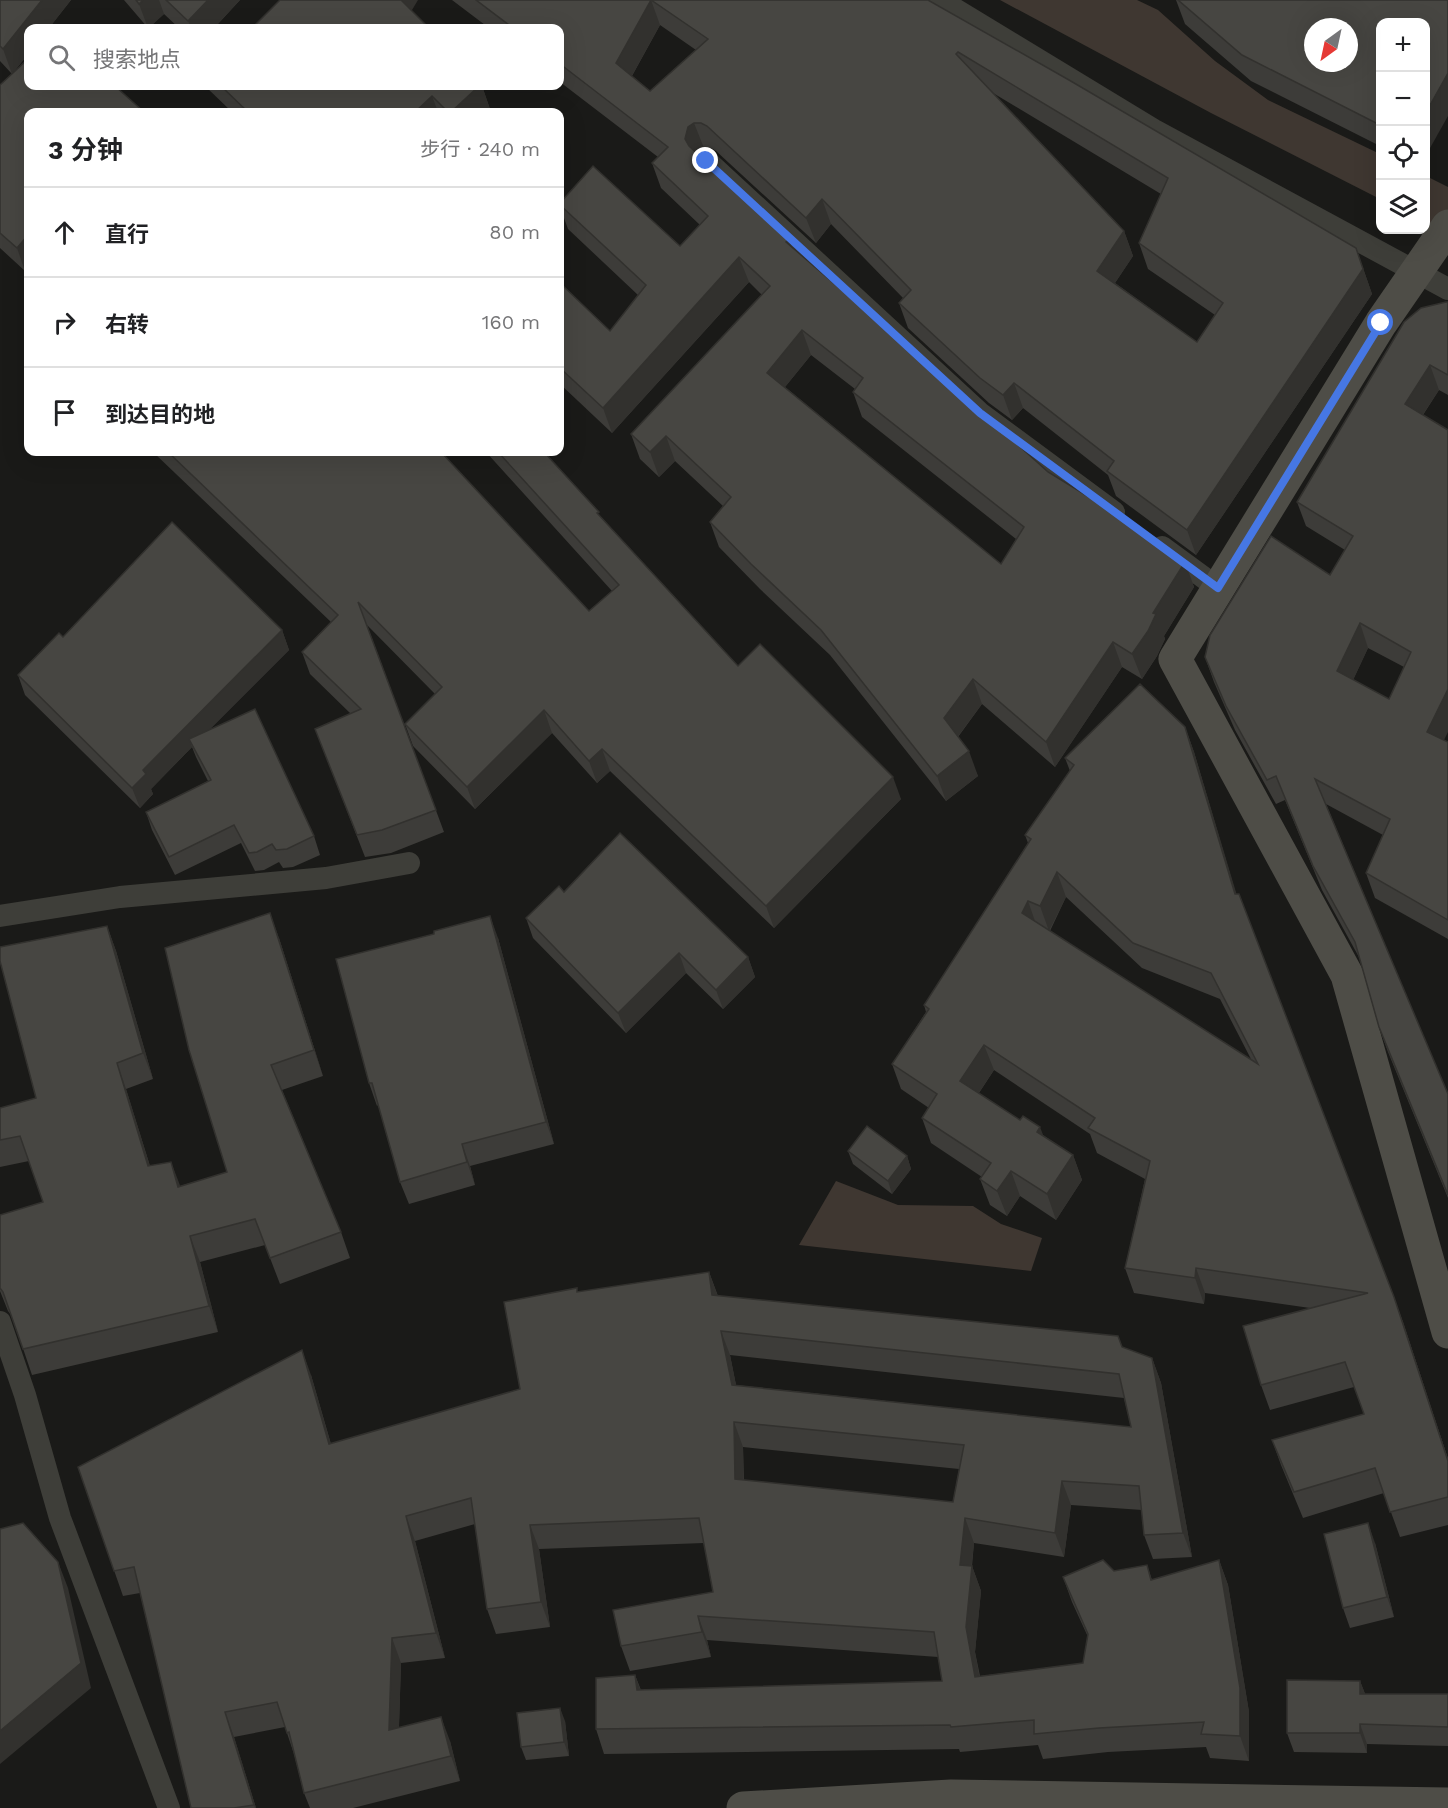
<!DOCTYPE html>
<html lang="zh">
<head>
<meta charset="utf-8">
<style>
  :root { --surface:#fff; --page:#f2f2f2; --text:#202124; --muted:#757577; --line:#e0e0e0 }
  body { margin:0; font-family:"Work Sans","Noto Sans SC",sans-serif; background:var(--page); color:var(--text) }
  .controls { position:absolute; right:18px; top:18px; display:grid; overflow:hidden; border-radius:12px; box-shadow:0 6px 24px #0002 }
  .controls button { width:54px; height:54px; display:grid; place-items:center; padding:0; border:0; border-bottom:2px solid var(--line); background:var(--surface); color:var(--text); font:30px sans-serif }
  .compass { position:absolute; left:1304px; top:18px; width:54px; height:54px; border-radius:50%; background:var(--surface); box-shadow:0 6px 24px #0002; rotate:213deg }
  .stop { position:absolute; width:18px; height:18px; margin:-14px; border:4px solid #4677e4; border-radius:50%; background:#fff }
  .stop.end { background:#4677e4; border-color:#fff; box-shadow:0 2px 6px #0008 }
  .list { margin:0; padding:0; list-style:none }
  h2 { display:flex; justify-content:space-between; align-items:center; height:78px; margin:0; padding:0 24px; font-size:26px }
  h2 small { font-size:20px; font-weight:400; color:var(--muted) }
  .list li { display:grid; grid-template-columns:39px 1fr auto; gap:18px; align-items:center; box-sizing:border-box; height:90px; padding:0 24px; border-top:2px solid var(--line) }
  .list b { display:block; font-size:22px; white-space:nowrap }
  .list em { font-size:20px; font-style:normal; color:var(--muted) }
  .icon { flex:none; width:33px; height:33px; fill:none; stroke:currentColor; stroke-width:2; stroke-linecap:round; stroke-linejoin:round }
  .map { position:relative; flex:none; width:1448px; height:1808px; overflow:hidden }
  .search { position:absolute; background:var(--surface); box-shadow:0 6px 24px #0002; left:24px; top:24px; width:540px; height:66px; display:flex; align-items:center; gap:15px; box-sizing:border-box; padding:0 21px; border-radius:12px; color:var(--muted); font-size:22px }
  .panel { position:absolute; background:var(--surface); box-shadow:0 6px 24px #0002; left:24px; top:108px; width:540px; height:348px; border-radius:12px }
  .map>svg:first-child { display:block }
  .water { fill:#3f3731 }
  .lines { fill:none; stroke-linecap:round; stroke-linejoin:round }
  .street { stroke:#3e3e39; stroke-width:22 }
  .secondary { stroke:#4e4d47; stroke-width:33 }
  .wall { fill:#3d3c39; fill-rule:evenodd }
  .shaded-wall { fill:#32312e }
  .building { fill:#474642; stroke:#32312e; stroke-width:1.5; fill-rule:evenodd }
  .route { stroke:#4677e4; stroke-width:8 }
</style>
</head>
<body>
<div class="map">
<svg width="1448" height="1808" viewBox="0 0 1448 1808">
  <rect width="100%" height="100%" fill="#1a1a18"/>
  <!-- water -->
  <g class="water">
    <polygon points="1000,0 1137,0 1158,10 1215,61 1268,100 1380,154 1380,199 1211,113"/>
    <polygon points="1426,176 1448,187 1448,233 1426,221"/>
    <polygon points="836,1181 898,1205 973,1206 1001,1224 1042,1238 1031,1271 799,1245"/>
  </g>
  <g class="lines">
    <!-- street -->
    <g class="street">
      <polyline points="940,0 1154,130 1448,289"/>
      <polyline points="707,161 980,413 1114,512"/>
      <polyline points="1162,547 1218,588"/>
      <polyline points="0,916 120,897 326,878 409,863"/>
      <polyline points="0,1322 25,1395 60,1518 169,1808"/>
    </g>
    <!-- secondary -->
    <g class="secondary">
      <polyline points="1448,226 1381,323 1175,659 1347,975 1448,1332"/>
      <polyline points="743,1808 951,1796 1448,1804"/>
    </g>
  </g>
  <!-- wall -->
  <g class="wall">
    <polygon points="0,0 71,0 49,28 28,28 28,54 13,73 28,112 28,267 25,271 0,248 0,85 12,74 0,61"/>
    <polygon points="124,0 240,0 217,25 221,28 179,28 164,14 148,28"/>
    <path d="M 452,0 L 928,0 L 1356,248 L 1372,294 L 1196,555 L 1116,496 L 1108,475 L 1023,408 L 1012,420 L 989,403 L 908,328 L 899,303 L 903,298 L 831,224 L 816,243 L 716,151 L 711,148 L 704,148 L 697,152 L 793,248 L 962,398 L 1048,472 L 1185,562 L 1194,587 L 1164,636 L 1165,639 L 1157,656 L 1142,679 L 1122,667 L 1055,767 L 982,704 L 958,737 L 978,776 L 946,801 L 830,655 L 760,589 L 719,547 L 710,522 L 723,506 L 675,461 L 659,477 L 640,459 L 631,434 L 762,295 L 749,282 L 612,433 L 560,384 L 560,283 L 610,331 L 638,295 L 568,229 L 560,207 L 560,203 L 680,246 L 700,225 L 661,188 L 652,163 L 658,157 L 560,82 L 560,28 L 489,28 ZM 660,25 L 696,50 L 650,91 L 632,76 ZM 993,93 L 1161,194 L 1139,243 L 1148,269 L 1215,315 L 1197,342 L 1115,283 L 1133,256 L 1124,231 ZM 811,355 L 855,389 L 853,392 L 862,417 L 1016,539 L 1001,564 L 785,387 Z"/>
    <polygon points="1176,0 1448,0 1380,22 1380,146 1251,81 1185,24"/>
    <polygon points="205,86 482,86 490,109 486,112 232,112"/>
    <path d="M 1448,302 L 1448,395 L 1439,390 L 1423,415 L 1444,740 L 1448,742 L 1448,939 L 1375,898 L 1366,873 L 1383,835 L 1326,804 L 1448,1094 L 1448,1198 L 1388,1052 L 1379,1027 L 1360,959 L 1322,890 L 1285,800 L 1276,804 L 1235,730 L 1214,682 L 1205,657 L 1330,575 L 1345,550 L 1306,526 L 1297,502 ZM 1368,648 L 1404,667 L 1389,699 L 1353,680 Z"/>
    <polygon points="153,452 441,452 589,611 612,591 486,452 544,452 602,518 738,666 901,799 774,928 610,771 597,783 552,733 475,809 413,746 405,724 435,694 367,625 444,832 391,853 365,857 315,729 351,714 310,674 302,652 331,622"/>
    <polygon points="282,630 289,650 210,729 314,836 320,855 293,867 283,868 279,862 264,870 255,871 241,843 175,875 152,830 146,812 208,781 196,757 192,747 151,789 153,794 140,808 25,695 18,675 63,637"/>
    <path d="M 1185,727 L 1194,752 L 1236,894 L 1403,1322 L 1448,1459 L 1448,1525 L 1400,1537 L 1384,1493 L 1303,1518 L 1281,1465 L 1272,1440 L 1364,1414 L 1354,1387 L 1270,1410 L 1261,1385 L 1310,1308 L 1205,1293 L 1204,1304 L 1134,1293 L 1125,1268 L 1145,1179 L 1097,1153 L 1090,1134 L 994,1070 L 979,1093 L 1073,1155 L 1082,1180 L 1056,1220 L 1020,1196 L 1007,1216 L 990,1205 L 980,1179 L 982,1177 L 931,1143 L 922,1118 L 929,1108 L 901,1089 L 892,1064 L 926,1012 L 924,1005 L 1028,843 L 1025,835 L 1070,771 L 1065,758 ZM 1066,897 L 1142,968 L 1220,999 L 1252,1061 L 1050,931 Z"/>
    <polygon points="564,892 748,957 755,977 723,1009 686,973 626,1033 533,938 526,918"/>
    <polygon points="107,926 116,951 153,1079 126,1089 150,1166 180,1186 227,1172 279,938 323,1076 282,1090 341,1232 350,1258 280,1284 265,1245 200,1262 218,1332 32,1375 12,1316 8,1311 0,1291 0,1215 43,1202 29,1161 0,1167 0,1108 36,1098"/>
    <polygon points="434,934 498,938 554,1144 470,1166 475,1185 409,1204 400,1182 378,1105 377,1106 369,1083"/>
    <polygon points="848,1151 907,1156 911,1169 892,1194 853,1164"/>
    <path d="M 709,1272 L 718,1296 L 1122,1347 L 1152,1358 L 1161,1383 L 1192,1557 L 1153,1559 L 1144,1535 L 1142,1510 L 1071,1505 L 1064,1557 L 974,1543 L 972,1566 L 981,1591 L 975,1652 L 980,1676 L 1083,1663 L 1088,1637 L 1072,1602 L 1063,1577 L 1114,1571 L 1147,1565 L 1152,1580 L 1219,1560 L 1228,1585 L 1249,1712 L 1249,1761 L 1210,1758 L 1206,1747 L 1108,1752 L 1043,1759 L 1038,1745 L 960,1752 L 959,1749 L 604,1754 L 596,1729 L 635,1675 L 641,1690 L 942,1681 L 938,1657 L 707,1640 L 711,1657 L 630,1671 L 621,1646 L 713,1592 L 704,1543 L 539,1549 L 550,1627 L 496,1634 L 487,1609 L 475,1524 L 415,1541 L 445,1658 L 401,1663 L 399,1727 L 450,1741 L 460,1781 L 353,1808 L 310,1808 L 304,1793 L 294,1754 L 285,1727 L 234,1737 L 256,1808 L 191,1808 L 140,1593 L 123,1596 L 78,1467 L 311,1375 L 331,1444 L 520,1389 L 578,1292 ZM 730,1355 L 1124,1398 L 1131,1427 L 736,1385 ZM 743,1447 L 959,1469 L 953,1502 L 744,1480 Z"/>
    <polygon points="1375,1543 1394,1617 1350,1628 1343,1608"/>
    <polygon points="1360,1681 1365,1694 1448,1694 1448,1746 1367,1744 1367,1753 1294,1752 1287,1733"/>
    <polygon points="565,1721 569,1756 526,1760 521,1747"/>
  </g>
  <!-- shaded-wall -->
  <g class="shaded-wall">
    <polygon points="42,0 71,0 49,28 28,28 28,54 12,74 3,49"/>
    <polygon points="143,0 159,0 164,14 149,28 148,28 139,4"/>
    <polygon points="208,0 240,0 214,28 191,28 188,21"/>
    <polygon points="399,0 418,0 406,20"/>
    <polygon points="651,0 660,25 625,88 616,63"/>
    <polygon points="1448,73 1448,116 1425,157 1425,114"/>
    <polygon points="479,86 482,86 490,109 486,112 451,112"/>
    <polygon points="432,96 438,112 415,112"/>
    <polygon points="694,123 704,148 697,152 694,164 685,139 688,127"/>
    <polygon points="822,199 831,224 816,243 806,218"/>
    <polygon points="1124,231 1133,256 1106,296 1097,271"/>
    <polygon points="28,235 28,267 25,271 17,248"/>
    <polygon points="789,239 798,264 786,242"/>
    <polygon points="1356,248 1372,294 1196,555 1187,530"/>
    <polygon points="739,257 749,282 612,433 603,408"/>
    <polygon points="802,330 811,355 776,398 767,373"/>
    <polygon points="1430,365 1439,390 1414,428 1405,404"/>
    <polygon points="1014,383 1023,408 1012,420 1003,395"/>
    <polygon points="666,436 675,461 659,477 650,452"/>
    <polygon points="1185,562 1194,587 1164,636 1165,639 1157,656 1142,679 1132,654 1153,613"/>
    <polygon points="1360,623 1368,648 1346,695 1337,671"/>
    <polygon points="282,630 289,650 193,746 189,739 192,747 151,789 153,794 140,808 132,788 143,770"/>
    <polygon points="1113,642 1122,667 1055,767 1046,742"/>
    <polygon points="973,679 982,704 953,743 944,718"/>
    <polygon points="1448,689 1448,732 1436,756 1427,732"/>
    <polygon points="544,710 552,733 475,809 467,787"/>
    <polygon points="1185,727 1194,752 1244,919 1235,894"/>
    <polygon points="602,749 610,771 597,783 589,761"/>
    <polygon points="969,751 978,776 946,801 937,776"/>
    <polygon points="893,777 901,799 774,928 766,906"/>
    <polygon points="1057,872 1066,897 1049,931 1040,906"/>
    <polygon points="1028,901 1037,927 1022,913"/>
    <polygon points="270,913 279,938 323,1076 314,1050"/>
    <polygon points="490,916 498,938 554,1144 546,1122"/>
    <polygon points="107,926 116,951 153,1079 143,1053"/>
    <polygon points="679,953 686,973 626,1033 618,1013"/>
    <polygon points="748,957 755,977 723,1009 716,990"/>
    <polygon points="984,1045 994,1070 970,1106 960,1081"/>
    <polygon points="117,1063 126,1089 158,1192 148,1166"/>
    <polygon points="1040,1127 1050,1153 1037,1132"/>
    <polygon points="462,1144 470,1166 475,1185 467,1162"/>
    <polygon points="1073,1155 1082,1180 1056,1220 1047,1194"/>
    <polygon points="907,1156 911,1169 892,1194 888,1181"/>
    <polygon points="171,1162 181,1188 178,1187"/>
    <polygon points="1011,1171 1020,1196 1007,1216 997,1191"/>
    <polygon points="190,1236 200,1262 218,1332 209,1306"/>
    <polygon points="1196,1268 1205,1293 1204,1304 1195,1278"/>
    <polygon points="709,1272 718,1297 712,1295"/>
    <polygon points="1394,1297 1403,1322 1448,1459 1448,1461"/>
    <polygon points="721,1331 730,1355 741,1410 732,1385"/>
    <polygon points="302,1350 311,1375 338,1469 329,1444"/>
    <polygon points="1152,1358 1161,1383 1192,1557 1183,1533"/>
    <polygon points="734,1422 743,1447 744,1504 735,1479"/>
    <polygon points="1062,1481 1071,1505 1064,1557 1055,1533"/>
    <polygon points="406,1516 415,1541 445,1658 436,1633"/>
    <polygon points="965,1518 974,1543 969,1589 960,1565"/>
    <polygon points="1368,1523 1375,1543 1394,1617 1387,1597"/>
    <polygon points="530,1525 539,1549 550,1627 541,1602"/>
    <polygon points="1219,1560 1228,1585 1249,1712 1249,1761 1240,1736"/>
    <polygon points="58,1562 68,1588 91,1688 0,1764 0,1731"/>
    <polygon points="972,1566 981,1591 975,1652 984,1702 975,1677 966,1627"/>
    <polygon points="698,1616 707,1640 711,1657 702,1632"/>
    <polygon points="392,1638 401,1663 398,1754 389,1730"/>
    <polygon points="635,1675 644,1700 637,1690"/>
    <polygon points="1360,1681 1368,1701 1360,1694"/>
    <polygon points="560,1708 565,1721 569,1756 564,1742"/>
    <polygon points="225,1712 234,1737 256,1808 255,1808 254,1805"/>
    <polygon points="441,1717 450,1741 460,1781 451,1756"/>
    <polygon points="1360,1724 1367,1744 1367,1753 1360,1733"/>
  </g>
  <!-- building -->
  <g class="building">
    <polygon points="0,0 42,0 3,49 0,46"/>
    <polygon points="136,0 143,0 139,4"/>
    <polygon points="166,0 208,0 188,21"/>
    <polygon points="280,0 401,0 429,28 252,28"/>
    <path d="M 476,0 L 928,0 L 1069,80 L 1356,248 L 1363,269 L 1187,530 L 1107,471 L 1114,461 L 1014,383 L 1003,395 L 980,378 L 899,303 L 911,290 L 822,199 L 806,218 L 707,126 L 701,123 L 694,123 L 688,127 L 685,139 L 689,146 L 789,239 L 786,242 L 880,323 L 962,398 L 985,415 L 1048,472 L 1089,497 L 1092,494 L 1185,562 L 1153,613 L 1156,614 L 1148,631 L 1132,654 L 1113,642 L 1046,742 L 973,679 L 944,718 L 969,751 L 937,776 L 821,630 L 751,564 L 710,522 L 731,497 L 666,436 L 650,452 L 631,434 L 770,286 L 739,257 L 603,408 L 560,368 L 560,283 L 610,331 L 646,285 L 560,205 L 560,203 L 593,166 L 680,246 L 708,216 L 652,163 L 668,147 L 560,64 L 560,28 L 513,28 ZM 651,0 L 708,39 L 650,91 L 616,63 ZM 958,52 L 1168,178 L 1139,243 L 1223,303 L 1197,342 L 1097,271 L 1124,231 L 956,54 ZM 802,330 L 863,378 L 853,392 L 1024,527 L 1001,564 L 767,373 Z"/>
    <path d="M 1178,0 L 1448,0 L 1448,73 L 1425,114 L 1425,22 L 1380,22 L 1380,125 L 1242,55 ZM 1313,27 L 1349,27 L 1349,63 L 1313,63 Z"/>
    <polygon points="217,24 221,28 212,28"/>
    <polygon points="28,59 28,86 115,86 144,112 28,112 28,235 17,248 0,233 0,85"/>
    <polygon points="221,86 479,86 451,112 448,112 432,96 415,112 248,112"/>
    <path d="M 1446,302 L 1448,302 L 1448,375 L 1430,365 L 1405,404 L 1448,430 L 1448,689 L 1427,732 L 1448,742 L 1448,920 L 1366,873 L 1390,819 L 1315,779 L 1448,1094 L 1448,1195 L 1379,1027 L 1355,942 L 1313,866 L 1276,776 L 1267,780 L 1226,706 L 1205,657 L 1210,635 L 1271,536 L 1330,575 L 1353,536 L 1297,502 L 1404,322 L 1421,308 ZM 1360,623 L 1411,652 L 1389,699 L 1337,671 Z"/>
    <polygon points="168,452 441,452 589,611 619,585 498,452 544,452 599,512 597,513 738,666 760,644 893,777 766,906 602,749 589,761 544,710 467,787 405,724 442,687 358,602 436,810 382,830 357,835 315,729 361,709 302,652 338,615"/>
    <polygon points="172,522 282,630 143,770 146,774 132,788 18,675 59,633 63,637"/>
    <path d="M 1140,684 L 1185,727 L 1235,894 L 1239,894 L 1394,1297 L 1448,1461 L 1448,1497 L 1390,1512 L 1375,1468 L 1294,1492 L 1272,1440 L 1364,1414 L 1345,1362 L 1261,1385 L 1243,1326 L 1368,1293 L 1196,1268 L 1195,1278 L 1125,1268 L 1150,1161 L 1088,1128 L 1095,1118 L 984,1045 L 960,1081 L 1020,1120 L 1023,1116 L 1040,1127 L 1037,1132 L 1073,1155 L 1047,1194 L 1011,1171 L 997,1191 L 980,1179 L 991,1163 L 922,1118 L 937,1094 L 892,1064 L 929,1009 L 924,1005 L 1031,839 L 1025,835 L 1074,765 L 1065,758 ZM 1057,872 L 1133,943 L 1211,973 L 1258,1064 L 1022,913 L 1028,901 L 1040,906 Z"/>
    <polygon points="255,709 314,836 287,849 276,850 272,844 257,852 249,853 234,825 169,857 146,812 211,780 189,739"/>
    <polygon points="620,833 748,957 716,990 679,953 618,1013 526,918 559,886 564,892"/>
    <polygon points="270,913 314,1050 271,1065 341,1232 270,1258 255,1219 190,1236 209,1306 23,1349 3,1292 0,1288 0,1215 43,1202 20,1136 0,1140 0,1108 36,1098 0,961 0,947 107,926 143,1053 117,1063 148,1166 171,1162 178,1187 227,1172 189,1050 165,948"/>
    <polygon points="490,916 546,1122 462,1144 467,1162 400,1182 372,1083 369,1083 336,959 434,934 434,931"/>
    <polygon points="867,1126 907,1156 888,1181 848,1151"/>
    <path d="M 709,1272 L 712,1295 L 1118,1336 L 1122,1347 L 1152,1358 L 1183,1533 L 1144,1535 L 1139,1486 L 1062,1481 L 1055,1533 L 965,1518 L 960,1565 L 972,1566 L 966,1627 L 975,1677 L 1083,1663 L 1088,1634 L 1063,1577 L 1103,1560 L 1114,1571 L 1147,1565 L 1151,1580 L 1219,1560 L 1240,1688 L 1240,1736 L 1201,1734 L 1204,1722 L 1099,1728 L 1034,1734 L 1034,1720 L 951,1727 L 950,1725 L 596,1729 L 596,1678 L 635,1675 L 637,1690 L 942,1681 L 934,1632 L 698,1616 L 702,1632 L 621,1646 L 613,1610 L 713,1592 L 699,1518 L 530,1525 L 541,1602 L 487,1609 L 471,1498 L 406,1516 L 436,1633 L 392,1638 L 389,1730 L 441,1717 L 451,1756 L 304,1793 L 289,1732 L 287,1733 L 277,1702 L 225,1712 L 254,1805 L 234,1808 L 191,1808 L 134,1567 L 114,1571 L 78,1467 L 302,1350 L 329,1444 L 520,1389 L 504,1302 L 577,1288 L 577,1292 ZM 721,1331 L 1119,1374 L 1131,1427 L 732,1385 ZM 734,1422 L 964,1445 L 953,1502 L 735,1479 Z"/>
    <polygon points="23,1523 58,1562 81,1663 0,1731 0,1529"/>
    <polygon points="1368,1523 1387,1597 1343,1608 1324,1534"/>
    <polygon points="1287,1680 1360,1681 1360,1694 1448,1694 1448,1727 1360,1724 1360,1733 1287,1733"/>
    <polygon points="560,1708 564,1742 521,1747 517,1713"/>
  </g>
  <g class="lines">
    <!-- route -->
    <polyline class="route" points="706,161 980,413 1218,588 1381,323"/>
  </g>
</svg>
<div class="controls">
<button>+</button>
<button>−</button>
<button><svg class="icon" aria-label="locate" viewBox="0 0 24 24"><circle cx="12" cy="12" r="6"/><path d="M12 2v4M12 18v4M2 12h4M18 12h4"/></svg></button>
<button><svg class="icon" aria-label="layers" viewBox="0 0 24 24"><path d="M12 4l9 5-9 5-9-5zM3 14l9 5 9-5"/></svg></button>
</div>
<svg class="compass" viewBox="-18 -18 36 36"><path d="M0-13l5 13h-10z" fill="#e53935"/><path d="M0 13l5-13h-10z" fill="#757577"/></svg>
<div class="stop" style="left:1381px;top:323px"></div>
<div class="stop end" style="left:706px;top:161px"></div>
<div class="search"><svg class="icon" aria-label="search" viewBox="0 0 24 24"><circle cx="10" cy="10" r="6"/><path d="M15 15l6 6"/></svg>搜索地点</div>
<section class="panel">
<h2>3 分钟<small>步行 · 240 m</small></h2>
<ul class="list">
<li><svg class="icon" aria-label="ahead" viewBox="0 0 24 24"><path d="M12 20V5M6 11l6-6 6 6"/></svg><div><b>直行</b></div><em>80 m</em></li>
<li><svg class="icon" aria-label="right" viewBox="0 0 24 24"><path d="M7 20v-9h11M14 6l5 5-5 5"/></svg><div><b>右转</b></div><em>160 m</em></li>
<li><svg class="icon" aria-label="arrive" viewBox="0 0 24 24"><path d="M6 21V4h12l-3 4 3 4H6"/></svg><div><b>到达目的地</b></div></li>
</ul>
</section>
</div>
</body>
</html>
